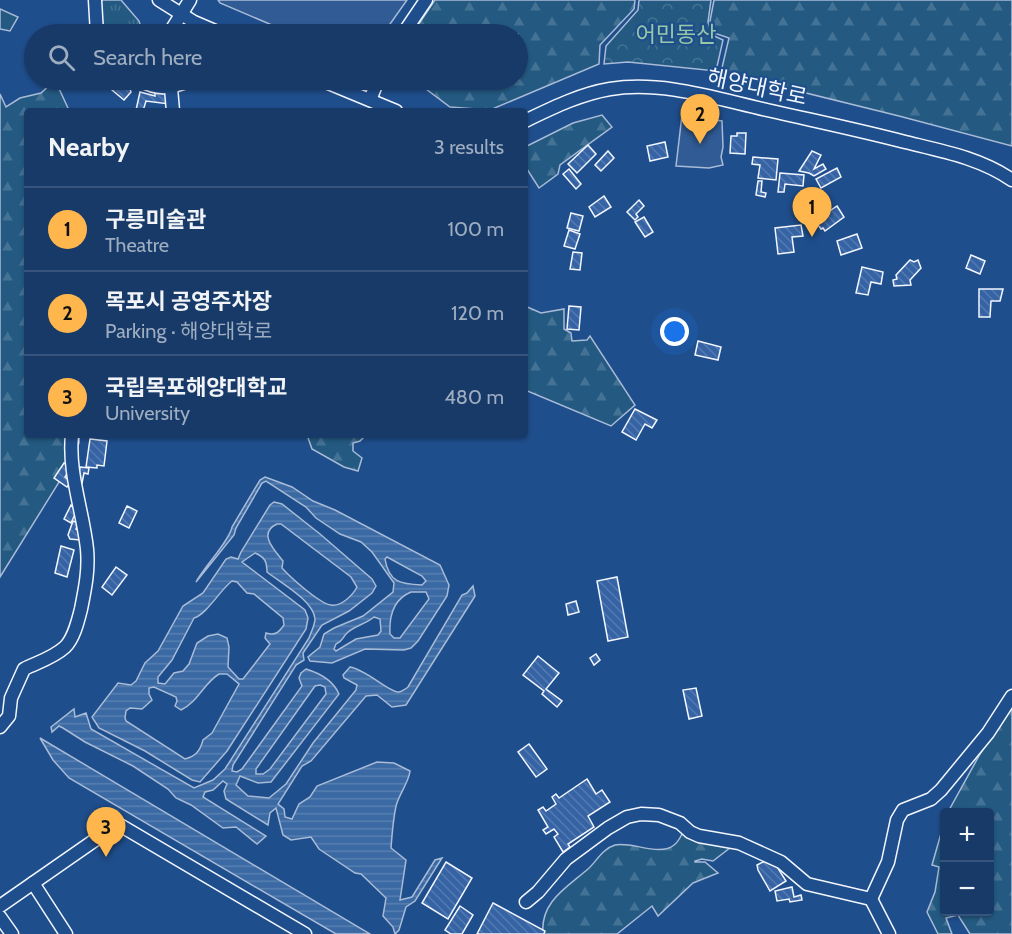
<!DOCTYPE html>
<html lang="en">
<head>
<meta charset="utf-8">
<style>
  :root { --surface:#173a69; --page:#20416f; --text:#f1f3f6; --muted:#9eadc0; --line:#36547d; --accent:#ffb74d }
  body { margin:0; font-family:Cabin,"Noto Sans KR",sans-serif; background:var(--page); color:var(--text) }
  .controls { position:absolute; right:18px; bottom:18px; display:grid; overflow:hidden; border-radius:6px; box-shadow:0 2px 4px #0004 }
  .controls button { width:54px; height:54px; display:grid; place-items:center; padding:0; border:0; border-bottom:2px solid var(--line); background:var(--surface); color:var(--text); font:30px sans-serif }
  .you { position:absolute; left:675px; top:332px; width:21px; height:21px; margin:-15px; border:4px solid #fff; border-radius:50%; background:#1a73e8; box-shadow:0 0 0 9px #1a73e833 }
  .badge { display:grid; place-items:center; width:39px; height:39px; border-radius:50%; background:var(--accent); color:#111; font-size:20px; font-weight:700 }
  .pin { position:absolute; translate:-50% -50px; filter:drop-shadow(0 2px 3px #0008) }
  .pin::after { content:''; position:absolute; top:32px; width:21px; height:18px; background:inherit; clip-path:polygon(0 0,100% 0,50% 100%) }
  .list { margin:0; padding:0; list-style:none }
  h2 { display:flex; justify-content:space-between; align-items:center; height:78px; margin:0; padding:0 24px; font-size:26px }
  h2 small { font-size:20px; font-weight:400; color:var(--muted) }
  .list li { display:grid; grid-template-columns:39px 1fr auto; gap:18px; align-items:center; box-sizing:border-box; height:84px; padding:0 24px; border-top:2px solid var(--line) }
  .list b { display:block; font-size:22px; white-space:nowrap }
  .list p { margin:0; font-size:20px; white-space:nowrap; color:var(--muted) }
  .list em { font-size:20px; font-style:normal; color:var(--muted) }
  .icon { flex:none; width:33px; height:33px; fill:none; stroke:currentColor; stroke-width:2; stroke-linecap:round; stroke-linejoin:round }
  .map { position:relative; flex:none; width:1012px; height:934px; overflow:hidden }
  .search { position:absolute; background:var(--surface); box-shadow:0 2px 4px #0004; left:24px; top:24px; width:504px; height:66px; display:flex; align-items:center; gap:15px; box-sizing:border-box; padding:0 21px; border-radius:33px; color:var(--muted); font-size:22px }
  .panel { position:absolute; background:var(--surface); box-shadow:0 2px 4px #0004; left:24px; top:108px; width:504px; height:330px; border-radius:6px }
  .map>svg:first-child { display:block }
  .grass { fill:url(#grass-tufts); stroke:#a8bbd7; stroke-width:1.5 }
  .forest { fill:url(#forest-firs); stroke:#a8bbd7; stroke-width:1.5 }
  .park { fill:url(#park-crowns); stroke:#a8bbd7; stroke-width:1.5 }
  .parking { fill:#305b95; stroke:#a8bbd7; stroke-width:1.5 }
  .water { fill:url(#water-rules); stroke:#a8bbd7; stroke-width:1.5; fill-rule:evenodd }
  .building { fill:url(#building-back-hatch); stroke:#f2f6ff; stroke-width:1.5 }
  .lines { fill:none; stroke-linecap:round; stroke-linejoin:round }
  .minor-casing { stroke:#f2f6ff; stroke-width:15 }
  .minor { stroke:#1f4e8c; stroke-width:12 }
  .labels { text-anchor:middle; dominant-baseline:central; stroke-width:4.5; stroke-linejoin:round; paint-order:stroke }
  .park-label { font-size:22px; fill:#97c8a6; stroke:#1f4e8c }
  .street-label { font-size:22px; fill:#f2f6ff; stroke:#1f4e8c }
</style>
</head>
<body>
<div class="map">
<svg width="1012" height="934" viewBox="0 0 1012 934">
  <defs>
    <pattern id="grass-tufts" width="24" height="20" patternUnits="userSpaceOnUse" patternTransform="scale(1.5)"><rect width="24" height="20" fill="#245a82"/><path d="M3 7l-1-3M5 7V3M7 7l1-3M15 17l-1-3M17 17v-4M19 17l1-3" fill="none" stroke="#447295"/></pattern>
    <pattern id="forest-firs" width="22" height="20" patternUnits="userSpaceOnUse" patternTransform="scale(1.5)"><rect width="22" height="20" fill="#245a82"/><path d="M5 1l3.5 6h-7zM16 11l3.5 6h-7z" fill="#447295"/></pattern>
    <pattern id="park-crowns" width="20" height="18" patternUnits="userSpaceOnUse" patternTransform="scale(1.5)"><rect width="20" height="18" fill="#245a82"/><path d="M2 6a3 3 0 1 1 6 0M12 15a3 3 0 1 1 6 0" fill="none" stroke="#447295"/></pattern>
    <pattern id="water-rules" width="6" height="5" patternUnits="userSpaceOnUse" patternTransform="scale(1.5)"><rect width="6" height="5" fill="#3b69a3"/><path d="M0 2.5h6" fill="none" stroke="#587fb1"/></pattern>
    <pattern id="building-back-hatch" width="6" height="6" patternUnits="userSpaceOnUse" patternTransform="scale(1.5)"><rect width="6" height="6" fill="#3563a3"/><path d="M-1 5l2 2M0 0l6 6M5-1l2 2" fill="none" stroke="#537ab1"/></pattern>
  </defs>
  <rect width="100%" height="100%" fill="#1f4e8c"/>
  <!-- grass -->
  <polygon class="grass" points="102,0 121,0 139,21 143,34 103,34 97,15"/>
  <!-- forest -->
  <g class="forest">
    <polygon points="435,0 635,0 634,9 600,45 599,64 490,110 450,107 414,80 518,80 518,34 412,34"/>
    <polygon points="714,0 1012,0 1012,146 899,116 721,72 729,38 714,33 710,21"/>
    <polygon points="0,9 18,17 10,31 0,29"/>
    <polygon points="55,80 68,108 65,111 27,111 27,435 79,435 79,443 61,479 0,577 0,94 6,107 20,98 41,93"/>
    <polygon points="602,115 612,127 560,165 558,174 539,188 525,166 525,147 573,123"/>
    <polygon points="525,306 541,313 564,309 564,329 571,333 572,341 587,340 590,336 635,405 611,426 525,390"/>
    <polygon points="307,435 366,435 360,441 353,443 353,451 362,458 358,471 344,467 312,449"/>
    <polygon points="1012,706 1012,934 970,934 958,915 946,918 952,934 938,934 927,912 935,892 939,867 932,865 944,823 944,912 990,912 990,812 948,812 980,754"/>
    <path d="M 682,834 L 693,838 L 735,844 L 713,861 L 702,859 L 695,861 L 695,862 L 705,862 L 718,873 L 693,883 L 658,916 L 652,906 L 617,934 L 543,934 C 540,902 566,888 588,869 C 597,861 602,849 615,845 C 631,841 660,857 674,845 C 677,843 680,838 682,834 Z"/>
  </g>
  <!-- park -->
  <polygon class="park" points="639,0 711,0 708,22 712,35 723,40 716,71 628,62 604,64 606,46 638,10"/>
  <!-- parking -->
  <g class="parking">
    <polygon points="218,0 407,0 383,34 293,34 220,3"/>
    <polygon points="682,115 722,121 723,147 721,157 723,165 709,168 676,166"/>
  </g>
  <!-- water -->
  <g class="water">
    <path d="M 265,477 L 292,487 L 313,501 L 335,510 L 440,565 L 449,585 L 447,596 L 418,641 L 411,648 L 404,650 L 365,649 L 332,663 L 310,661 L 308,657 L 320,647 L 324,634 L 334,628 L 363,616 L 393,592 L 394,583 L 372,552 L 361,542 L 340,534 L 316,518 L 306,507 L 266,481 L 262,483 L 236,528 L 234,535 L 196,582 C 204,567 230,540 232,527 L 260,480 ZM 387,557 L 422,576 L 426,581 L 422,585 C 401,584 389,583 385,559 ZM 411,592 L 426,592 L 429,599 L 400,638 L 394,638 L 390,634 C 389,616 394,599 411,592 ZM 374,617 L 380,619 L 381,631 L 378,635 L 356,639 L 336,651 L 334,649 L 336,644 C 343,641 342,638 347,633 C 354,626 366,624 374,617 Z"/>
    <path d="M 274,502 L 282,504 L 320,534 L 372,579 L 376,586 L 372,593 L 349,611 L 322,625 L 303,653 L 304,660 L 296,665 L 233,765 L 232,771 L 237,772 L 242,769 L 302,686 L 299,678 L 301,673 L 306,669 C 319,673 333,680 339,694 L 271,782 L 258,783 L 240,776 L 236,785 L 248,796 L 269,798 L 286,784 L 313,743 L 356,690 L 357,685 L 344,678 L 343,675 L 350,667 C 367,670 390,693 399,692 C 401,692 407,688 408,687 L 462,595 L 467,593 L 473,586 L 475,596 L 406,705 L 392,707 L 377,695 L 366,696 L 311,761 L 302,766 L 278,804 L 284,809 L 285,817 L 292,819 L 299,804 L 310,797 L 317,786 L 377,762 L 394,763 L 410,771 C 409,782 399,794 396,806 C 393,820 392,834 391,848 L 406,860 L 400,900 L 412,897 L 435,860 L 442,858 L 415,901 L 406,907 L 399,930 L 395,934 L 393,927 L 383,916 L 386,898 L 361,874 L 355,873 L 319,849 L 311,837 L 291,840 L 283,835 L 276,808 L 270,813 L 268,825 L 226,799 L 224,791 L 227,784 L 223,781 L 213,790 L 205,792 L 203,797 L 266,836 L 257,844 L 236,827 L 223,828 L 191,805 L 176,798 L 168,789 L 133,766 L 85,742 L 63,728 L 59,726 L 52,732 L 51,727 L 74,709 L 75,717 L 86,713 L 91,729 L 194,788 L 213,780 L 225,769 L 309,638 C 311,632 315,625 315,619 C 314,601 281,583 267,572 C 267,562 265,557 255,553 L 242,562 L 305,610 L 308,618 L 306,629 L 227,751 L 200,782 L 192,780 L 145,751 L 99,728 L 92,717 L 118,683 L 131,685 L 136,681 L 145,663 L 158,651 L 183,606 L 203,593 L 226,559 L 231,557 L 238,559 L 241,552 L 270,505 ZM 277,524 L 281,524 L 351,577 L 357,587 C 353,595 341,607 331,605 C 320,604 290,577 282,568 L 283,561 C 275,551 257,533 277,524 ZM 232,581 L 237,582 L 247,593 L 254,594 L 283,618 L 284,625 C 279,632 276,636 266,633 L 265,638 L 270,644 L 243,679 L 239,679 L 228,667 L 229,647 L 227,638 L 218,634 L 208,636 L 197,643 L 189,664 L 183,671 L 174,673 L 165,684 L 158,683 L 158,677 L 172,660 L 194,618 C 207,614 220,590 232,581 ZM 219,674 L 227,674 L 239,684 L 212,733 L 203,740 C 200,751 196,756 185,759 L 126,721 L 125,718 L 126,711 L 130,708 L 142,709 L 152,700 L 149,694 L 149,688 L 154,687 L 176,697 L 177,701 L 175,706 L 181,710 C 198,702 204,683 219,674 ZM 320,685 L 325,687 L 326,694 L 270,769 L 263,774 L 256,774 L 256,769 L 315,686 Z"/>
    <polygon points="40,738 370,934 336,934 69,778 53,760"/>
  </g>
  <!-- building -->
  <g class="building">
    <polygon points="111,80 119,80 130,89 131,92 124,100 106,85"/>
    <polygon points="140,92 155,96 155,93 169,94 169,104 146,101 143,111 136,110"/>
    <polygon points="737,133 746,133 745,154 730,153 731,136 737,136"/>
    <polygon points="665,142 668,157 650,161 647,146"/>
    <polygon points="588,145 596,154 577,173 568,164"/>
    <polygon points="608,151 614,158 601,171 595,165"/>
    <polygon points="812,151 821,155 814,169 823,164 826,169 814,176 809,173 799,171"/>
    <polygon points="753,157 778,159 776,180 758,178 760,165 752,164"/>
    <polygon points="837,168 841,177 821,188 816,179"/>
    <polygon points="569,169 581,184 576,189 563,174"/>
    <polygon points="780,173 804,175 803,186 785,184 784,192 778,192"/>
    <polygon points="758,181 762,181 761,192 766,193 765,197 756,195"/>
    <polygon points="604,196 611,207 595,217 589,207"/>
    <polygon points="639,200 644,206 636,214 638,217 635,220 627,212"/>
    <polygon points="837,206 844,217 825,231 823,228 821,229 815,221"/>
    <polygon points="571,213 583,216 579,231 567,228"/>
    <polygon points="644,217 653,232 645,237 635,222"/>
    <polygon points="801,225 803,236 792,237 794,252 778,254 775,228"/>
    <polygon points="569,230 580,234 575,249 564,246"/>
    <polygon points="857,234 862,248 841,255 837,241"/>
    <polygon points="573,252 582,253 580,270 570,269"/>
    <polygon points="971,255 985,261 980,274 966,268"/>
    <polygon points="910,260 914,262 918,260 921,268 910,280 911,285 894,286 893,280 897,279 896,275"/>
    <polygon points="862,267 883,272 881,284 871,282 868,295 856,293"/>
    <polygon points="979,289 1003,289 1000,301 991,301 990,317 979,317"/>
    <polygon points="569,306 581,307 579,330 567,329"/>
    <polygon points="698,341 721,347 718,360 695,355"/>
    <polygon points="635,409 657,420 652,428 645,424 636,440 622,432"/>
    <polygon points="90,439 107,441 104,466 97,465 97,468 86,467"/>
    <polygon points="64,463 71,467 65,477 71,482 67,487 54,478"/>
    <polygon points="80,467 89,468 88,474 84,473 82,483 78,482"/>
    <polygon points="71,505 78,508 71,523 64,519"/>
    <polygon points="127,506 137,511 129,528 119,523"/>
    <polygon points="73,521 78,523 76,529 80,531 80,540 70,539 68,535"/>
    <polygon points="61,546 74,550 67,577 55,573"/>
    <polygon points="116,567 127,575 112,595 102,587"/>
    <polygon points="617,577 628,637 608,641 597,581"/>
    <polygon points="576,601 579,612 568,615 566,604"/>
    <polygon points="596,654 600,660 594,665 590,658"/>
    <polygon points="538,656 559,673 546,689 562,701 557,707 542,694 544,691 523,675"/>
    <polygon points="696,688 702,716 689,719 683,690"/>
    <polygon points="529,744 547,769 536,777 518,752"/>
    <polygon points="587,779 596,794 602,790 610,802 588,816 594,827 568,844 570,847 563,852 554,837 558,834 554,829 546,834 543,830 548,827 538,810 543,807 546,811 556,804 552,797 556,794 559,798"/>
    <polygon points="767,860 776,865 786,881 770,891 758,870 757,865"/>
    <polygon points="446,862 472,878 448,919 422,903"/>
    <polygon points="792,887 794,897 801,895 802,900 790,902 789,899 777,901 775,891"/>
    <polygon points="493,903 545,931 544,934 477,934"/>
    <polygon points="460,906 473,915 462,934 451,934 445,930"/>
  </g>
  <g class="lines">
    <defs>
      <g id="minor">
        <polyline points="95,0 97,34"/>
        <polyline points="159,0 194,22 222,34"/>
        <polyline points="169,34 190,0"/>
        <polyline points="403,34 426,0"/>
        <path d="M 140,80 C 158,91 172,88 191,80"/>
        <polyline points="321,80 396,111"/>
        <polyline points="171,88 173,111"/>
        <polyline points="370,100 378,80"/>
        <path d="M 525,121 C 552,108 580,94 610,89 C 665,80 723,101 776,112 C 820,122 863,131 905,142 C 942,151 980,158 1012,180"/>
        <path d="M 0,727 L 9,716 L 11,698 L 24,669 C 38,662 53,658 65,647 C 74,638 78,621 81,609 C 85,589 89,570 87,549 C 83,511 68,473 72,435"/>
        <polyline points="33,883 66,934"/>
        <polyline points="871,899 888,862 897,820 903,810 931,799 941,790 988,733 1012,696"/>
        <polyline points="871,899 889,934"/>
        <polyline points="526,902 538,892 566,859 608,828 627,817 641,814 659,815 680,823 690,832 699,836 739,843 781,862 807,884 871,899"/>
        <polyline points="0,906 118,824 305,934"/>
        <polyline points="0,917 12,934"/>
      </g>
    </defs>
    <!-- minor casing -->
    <use href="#minor" class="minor-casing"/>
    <!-- minor -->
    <use href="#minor" class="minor"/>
  </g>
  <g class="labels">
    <!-- park labels -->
    <g class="park-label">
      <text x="676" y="34">어민동산</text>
    </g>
    <!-- street labels -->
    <g class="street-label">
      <text transform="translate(757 87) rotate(12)">해양대학로</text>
    </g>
  </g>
</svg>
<div class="controls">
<button>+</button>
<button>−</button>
</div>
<div class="you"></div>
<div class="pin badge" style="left:812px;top:237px">1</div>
<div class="pin badge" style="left:700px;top:144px">2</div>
<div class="pin badge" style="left:106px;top:857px">3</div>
<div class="search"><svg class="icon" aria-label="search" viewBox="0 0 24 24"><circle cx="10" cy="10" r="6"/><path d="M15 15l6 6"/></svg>Search here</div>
<section class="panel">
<h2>Nearby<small>3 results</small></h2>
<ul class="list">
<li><span class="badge">1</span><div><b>구릉미술관</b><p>Theatre</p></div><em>100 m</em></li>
<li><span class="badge">2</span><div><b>목포시 공영주차장</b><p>Parking · 해양대학로</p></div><em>120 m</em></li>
<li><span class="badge">3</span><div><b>국립목포해양대학교</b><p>University</p></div><em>480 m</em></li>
</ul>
</section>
</div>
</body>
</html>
